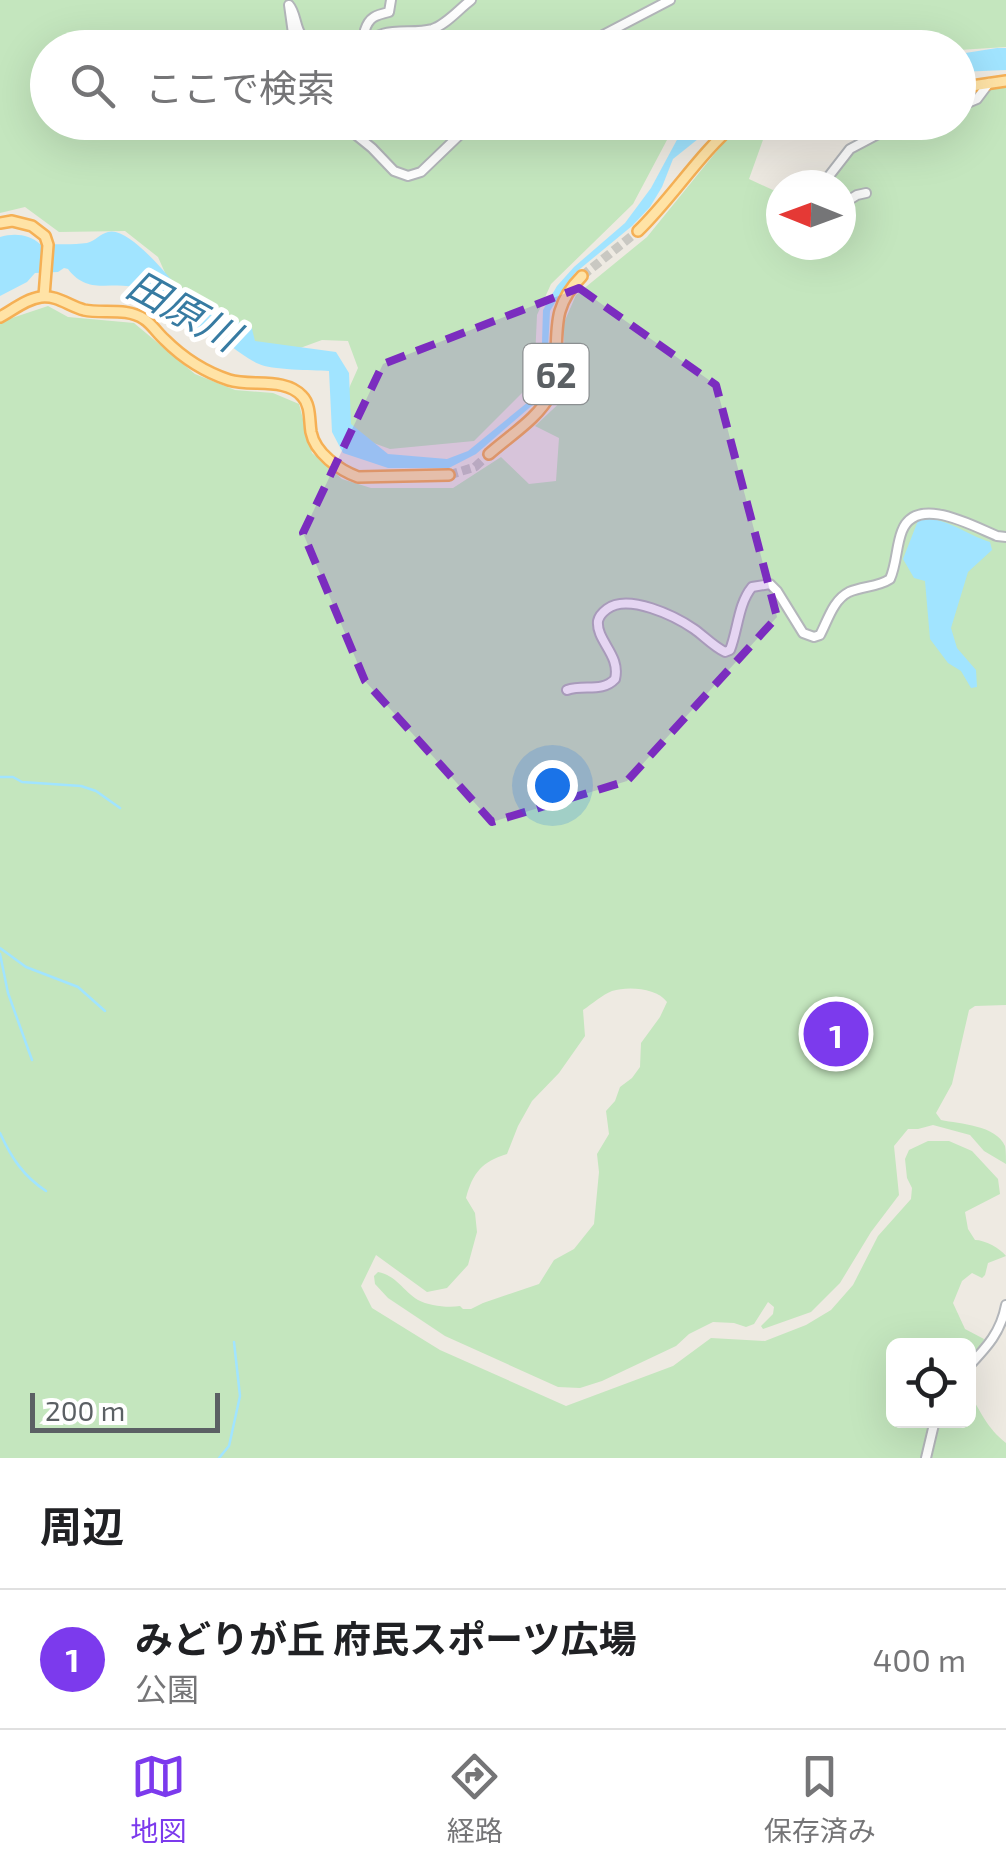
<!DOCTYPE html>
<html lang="ja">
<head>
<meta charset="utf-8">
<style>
  :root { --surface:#fff; --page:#f2f2f2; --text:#202124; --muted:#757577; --line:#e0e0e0; --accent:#7c3aed }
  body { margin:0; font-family:"Exo 2","Noto Sans JP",sans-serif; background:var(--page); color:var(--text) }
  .controls { position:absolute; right:30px; bottom:30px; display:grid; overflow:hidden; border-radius:15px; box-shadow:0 10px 40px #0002 }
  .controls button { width:90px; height:90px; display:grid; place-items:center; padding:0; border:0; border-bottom:2px solid var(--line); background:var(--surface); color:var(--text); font:50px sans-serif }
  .compass { position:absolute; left:766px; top:170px; width:90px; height:90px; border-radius:50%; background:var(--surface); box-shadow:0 10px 40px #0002; rotate:271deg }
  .scale { position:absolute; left:30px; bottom:25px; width:190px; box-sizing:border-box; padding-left:10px; border:5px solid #5b6064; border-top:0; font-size:28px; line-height:35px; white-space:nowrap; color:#5b6064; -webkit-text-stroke:8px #fff; paint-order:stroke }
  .you { position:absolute; left:552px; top:785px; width:35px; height:35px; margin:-25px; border:8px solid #fff; border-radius:50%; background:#1a73e8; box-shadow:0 0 0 15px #1a73e833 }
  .badge { display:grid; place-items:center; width:65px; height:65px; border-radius:50%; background:var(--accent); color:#fff; font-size:32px; font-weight:700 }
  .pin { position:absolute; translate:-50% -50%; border:5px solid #fff; box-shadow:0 2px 10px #0006 }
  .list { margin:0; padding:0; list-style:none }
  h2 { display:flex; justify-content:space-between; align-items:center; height:130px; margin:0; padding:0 40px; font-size:42px }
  h2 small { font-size:32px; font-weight:400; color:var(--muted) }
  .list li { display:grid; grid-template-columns:65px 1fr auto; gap:30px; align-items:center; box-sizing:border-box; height:140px; padding:0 40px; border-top:2px solid var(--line) }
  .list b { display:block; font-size:38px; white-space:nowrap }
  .list p { margin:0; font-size:32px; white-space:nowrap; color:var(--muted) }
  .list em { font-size:32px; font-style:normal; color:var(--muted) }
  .icon { flex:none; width:55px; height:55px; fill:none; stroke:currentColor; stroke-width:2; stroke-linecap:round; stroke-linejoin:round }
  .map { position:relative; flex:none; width:1006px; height:1458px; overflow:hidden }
  .search { position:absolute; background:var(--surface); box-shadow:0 10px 40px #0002; left:30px; right:30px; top:30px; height:110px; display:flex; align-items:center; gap:25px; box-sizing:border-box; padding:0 35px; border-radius:55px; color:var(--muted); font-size:38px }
  .sheet { height:270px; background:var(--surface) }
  nav { display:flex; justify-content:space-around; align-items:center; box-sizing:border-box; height:140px; border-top:2px solid var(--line); background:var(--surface); font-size:28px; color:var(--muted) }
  nav a { display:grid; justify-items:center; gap:5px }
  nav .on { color:var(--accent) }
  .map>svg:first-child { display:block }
  .green { fill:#c4e6be }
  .water { fill:#a1e4ff }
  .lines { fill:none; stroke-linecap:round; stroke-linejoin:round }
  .stream { stroke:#a1e4ff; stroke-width:2.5 }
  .major-tunnel { stroke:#c9c8c2; stroke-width:9; stroke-dasharray:9 4.5; stroke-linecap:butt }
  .minor-casing { stroke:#b3b6ba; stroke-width:12 }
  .major-casing { stroke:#f5b055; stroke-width:14 }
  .minor { stroke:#fff; stroke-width:8 }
  .major { stroke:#ffe3a6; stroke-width:9 }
  .marked { fill:#7b2cbf; fill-opacity:0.2; stroke:#7b2cbf; stroke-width:8; stroke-dasharray:20 12; stroke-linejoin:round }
  .labels { text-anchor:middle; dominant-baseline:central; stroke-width:10; stroke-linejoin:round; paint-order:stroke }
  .shield { fill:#fff; stroke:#8c9092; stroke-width:2.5 }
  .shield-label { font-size:35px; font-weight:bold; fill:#5b6064 }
  .water-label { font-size:40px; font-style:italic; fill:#377ba2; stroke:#fff }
</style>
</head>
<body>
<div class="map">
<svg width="1006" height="1458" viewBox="0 0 1006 1458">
  <rect width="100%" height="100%" fill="#eeeae2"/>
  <!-- green -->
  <g class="green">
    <path d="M 0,0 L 1006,0 L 1006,47 L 959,50 L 958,48 L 48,48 L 48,122 L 676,123 L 633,204 L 551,284 L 537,315 L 534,381 L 474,441 L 390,449 L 357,437 C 339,404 344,400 358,368 L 348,341 L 322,340 L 281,355 L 178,302 L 158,257 L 125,231 L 59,232 L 25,207 L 0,213 Z"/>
    <path d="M 991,87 L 1006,87 L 1006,1005 L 975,1006 L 969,1010 L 952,1084 L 936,1113 L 941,1120 C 960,1124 996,1125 1005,1146 C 1006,1150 1006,1159 1006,1164 L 984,1151 L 970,1135 L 933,1125 L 918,1129 L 908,1129 L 894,1146 L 899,1195 L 871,1232 L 840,1283 L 811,1312 L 763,1329 L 761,1326 L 773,1314 L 774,1307 L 768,1302 L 754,1324 L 746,1327 L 734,1323 L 713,1322 L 689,1334 L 676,1346 L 602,1381 L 580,1388 L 558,1387 L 445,1336 L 388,1298 L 375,1284 L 374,1276 L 378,1272 C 396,1275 403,1291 418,1300 C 429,1306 448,1308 460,1306 L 463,1309 L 471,1309 L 483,1303 L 539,1284 L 554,1260 L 574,1249 L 594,1224 L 599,1172 L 597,1154 L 609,1134 L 606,1111 L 615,1101 L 620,1087 L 632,1078 L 640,1067 L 641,1043 L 660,1017 L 667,1002 C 657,988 628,986 612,991 C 602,995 592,1004 583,1010 L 585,1036 L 559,1073 L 532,1101 L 518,1126 L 507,1154 C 482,1162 473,1172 466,1198 L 475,1213 L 477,1232 L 468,1265 L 447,1288 L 427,1292 L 376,1255 L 361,1286 L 372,1308 L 440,1350 L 566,1406 L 673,1366 L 711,1338 L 765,1341 L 806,1325 L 831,1310 L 853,1285 L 878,1236 L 911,1199 L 912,1188 L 907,1178 L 905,1159 L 909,1150 L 928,1141 L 949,1141 L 972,1151 L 998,1179 L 1000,1194 L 965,1212 L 968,1229 L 975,1240 C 985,1240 1000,1248 1006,1256 L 988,1263 L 985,1275 L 982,1278 L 972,1273 L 962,1281 L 953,1303 L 965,1329 L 984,1339 L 982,1345 L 969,1359 L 968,1346 L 894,1346 L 894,1420 L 968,1420 L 969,1393 C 982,1413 986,1427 1006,1443 L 1006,1458 L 0,1458 L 0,322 L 48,306 L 68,317 L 134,323 L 195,374 L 235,390 L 273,393 L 299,404 L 312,453 L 342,479 L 371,488 L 453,488 L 501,457 L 529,484 L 556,481 L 559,438 L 535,426 L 568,395 L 563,325 L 576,295 L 647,237 L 729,136 L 752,123 L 769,123 L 749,179 L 773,190 L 781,187 L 781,245 L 841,245 L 841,185 L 786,185 L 809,176 L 826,181 L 849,154 L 906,127 L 920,123 L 958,122 L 959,112 L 969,109 Z"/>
  </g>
  <!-- water -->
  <g class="water">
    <polygon points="997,48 1006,48 1006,70 959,72 959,54"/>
    <path d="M 690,123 L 718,123 L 673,159 L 662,187 L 650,207 L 632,226 L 575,273 L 562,291 L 550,311 L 546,387 L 535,403 L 476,454 L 449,468 L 388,468 L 343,453 L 332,432 L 329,371 C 313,370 270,370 259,364 C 247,359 237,350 226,343 C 210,334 192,329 176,320 C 162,312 156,296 140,289 C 114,279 89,297 68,269 L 64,268 L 58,272 L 35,273 L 27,282 L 0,296 L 0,237 C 14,233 29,234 40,244 C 54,244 74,245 87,243 C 95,241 100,234 108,232 C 131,225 178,289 194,306 L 215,309 L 230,320 L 251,325 L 255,341 L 336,352 L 349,373 L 351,424 L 388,454 L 447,459 L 468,451 L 528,402 L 541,374 L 543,310 L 557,286 L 574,267 L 625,223 L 651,188 L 679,136 Z"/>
    <path d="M 919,518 C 946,517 965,534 990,542 L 992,550 L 968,572 L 951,628 L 957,648 L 976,670 L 977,687 L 971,688 L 961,671 L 948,663 L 930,639 L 925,581 L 914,578 L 903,559 Z"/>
  </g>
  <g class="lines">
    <!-- stream -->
    <g class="stream">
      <polyline points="0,777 13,777 22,782 81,786 96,791 120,808"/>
      <polyline points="0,948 26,967 78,987 105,1011"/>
      <polyline points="0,954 8,993 32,1060"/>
      <path d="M 0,1133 C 11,1157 23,1176 46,1191"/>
      <polyline points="219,1458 229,1446 240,1396 234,1342"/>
    </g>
    <!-- major-tunnel -->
    <g class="major-tunnel">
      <polyline points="582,276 638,231"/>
      <polyline points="449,475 475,467 489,454"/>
    </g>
    <defs>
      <g id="minor">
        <path d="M 369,41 L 365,30 C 369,17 376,15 389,12 L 391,0"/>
        <path d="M 295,48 L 289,5 C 298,15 294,35 309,41 C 317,45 326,44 334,48"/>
        <path d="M 365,48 C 378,24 409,35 432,29 C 446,25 459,9 471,0"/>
        <polyline points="467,48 485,37"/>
        <polyline points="590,48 603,35 670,0"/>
        <polyline points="958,107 977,99 989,83"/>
        <polyline points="340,122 372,148 394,171 408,176 421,172 473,122"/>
        <polyline points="388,122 392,130"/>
        <polyline points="822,185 850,149 901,122"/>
        <polyline points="841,205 857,195 866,193"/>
        <path d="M 567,690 C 584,684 602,693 615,679 C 621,655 596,641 598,621 C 599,616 603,612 607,609 C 628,593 675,616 694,629 C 704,636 713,646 725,652 L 730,650 C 738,630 738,604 752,587 L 770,584 L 777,591 L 803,633 L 814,637 L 820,635 C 828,620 833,600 849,592 C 863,586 878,587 890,579 C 897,563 896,546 902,531 C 916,494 973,526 997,536 L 1006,537"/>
        <path d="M 968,1367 C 987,1347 1001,1332 1006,1305"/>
        <polyline points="926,1458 935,1420"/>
      </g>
      <g id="major">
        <polyline points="958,88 1006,81"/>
        <polyline points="0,223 12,221 32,226 45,236 48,245 44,296"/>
        <path d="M 638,231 C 673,197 699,154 737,122"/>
        <path d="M 0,317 C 13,310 26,299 41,297 C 57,295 69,306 84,310 C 103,314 126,307 144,319 C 152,324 157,333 165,340 C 183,358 205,372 229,380 C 251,387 285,377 302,396 C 311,405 309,420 311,432 C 315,453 339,470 358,477 L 449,475"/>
        <path d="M 489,454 C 509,436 539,418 551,393 C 555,383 556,373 556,362 C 557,325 554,304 582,276"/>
      </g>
    </defs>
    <!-- minor casing -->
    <use href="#minor" class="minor-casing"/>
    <!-- major casing -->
    <use href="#major" class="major-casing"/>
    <!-- minor -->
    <use href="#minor" class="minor"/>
    <!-- major -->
    <use href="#major" class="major"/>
  </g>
  <!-- marked area -->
  <path class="marked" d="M 579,288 L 716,385 L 777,617 L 627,781 L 492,822 L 365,681 L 303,533 L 383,364 Z"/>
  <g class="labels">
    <!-- shield labels -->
    <rect class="shield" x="523.5" y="344" width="65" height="60" rx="8"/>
    <g class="shield-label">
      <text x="556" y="374">62</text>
    </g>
    <!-- water labels -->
    <g class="water-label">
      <text transform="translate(184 309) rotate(29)">田原川</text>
    </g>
  </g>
</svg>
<div class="controls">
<button><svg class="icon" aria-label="locate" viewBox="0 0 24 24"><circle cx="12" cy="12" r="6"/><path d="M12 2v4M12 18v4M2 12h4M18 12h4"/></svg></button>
</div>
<svg class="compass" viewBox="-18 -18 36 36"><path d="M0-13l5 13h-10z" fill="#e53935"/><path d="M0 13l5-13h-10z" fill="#757577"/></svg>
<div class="scale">200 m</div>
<div class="you"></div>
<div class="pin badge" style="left:836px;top:1034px">1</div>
<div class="search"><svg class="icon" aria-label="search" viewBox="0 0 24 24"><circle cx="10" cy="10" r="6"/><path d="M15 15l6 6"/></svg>ここで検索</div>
</div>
<section class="sheet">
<h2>周辺<small></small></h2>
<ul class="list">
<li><span class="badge">1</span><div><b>みどりが丘 府民スポーツ広場</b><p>公園</p></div><em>400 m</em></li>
</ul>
</section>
<nav>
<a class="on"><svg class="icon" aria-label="map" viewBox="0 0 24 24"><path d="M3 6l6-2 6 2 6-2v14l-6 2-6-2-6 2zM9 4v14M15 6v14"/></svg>地図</a>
<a><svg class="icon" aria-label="directions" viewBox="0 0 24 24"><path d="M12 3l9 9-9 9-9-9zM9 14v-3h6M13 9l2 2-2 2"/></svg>経路</a>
<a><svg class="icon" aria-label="saved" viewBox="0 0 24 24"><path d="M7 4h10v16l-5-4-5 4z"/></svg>保存済み</a>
</nav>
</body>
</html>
